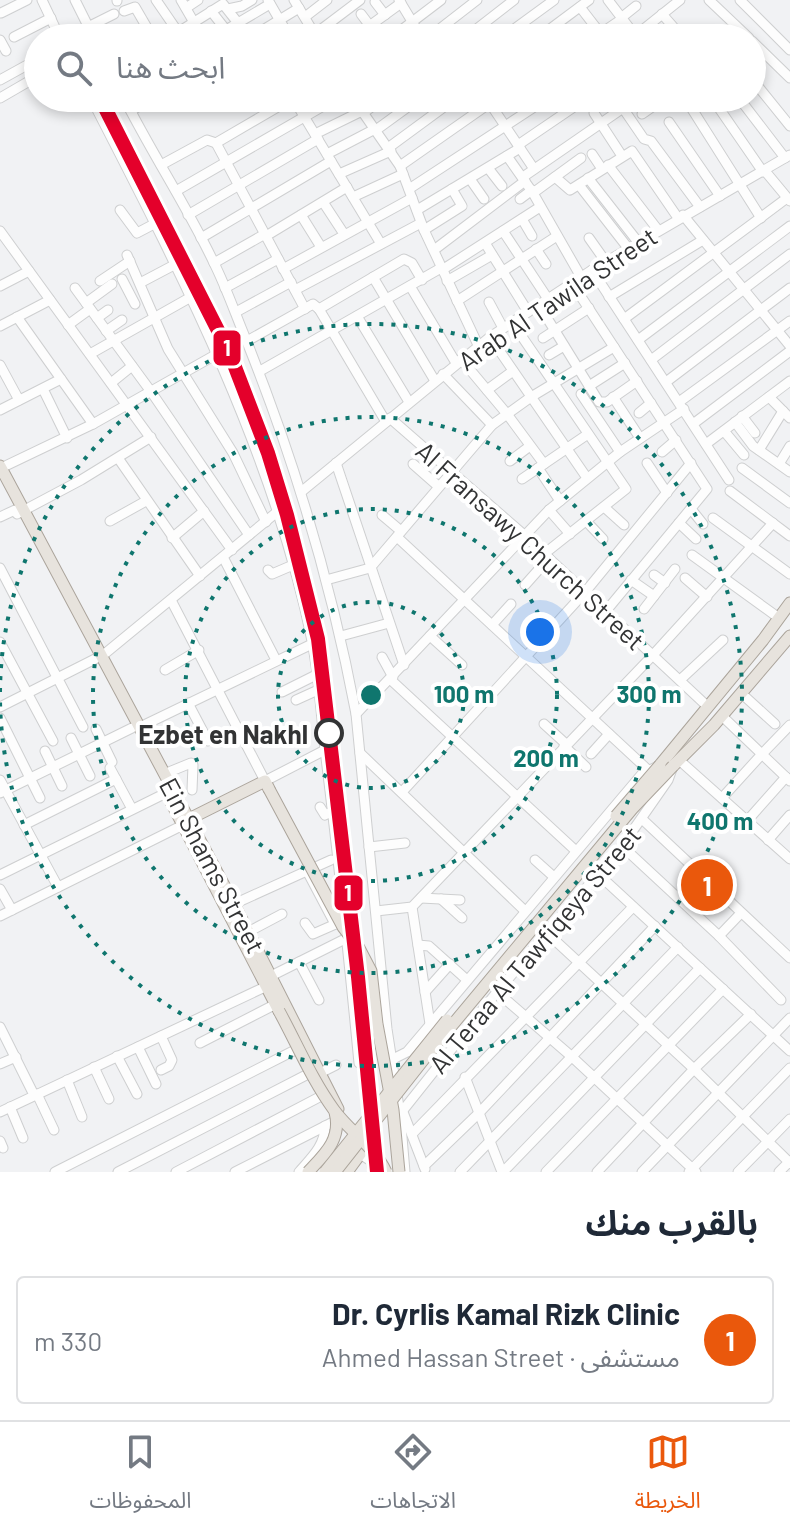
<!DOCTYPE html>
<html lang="ar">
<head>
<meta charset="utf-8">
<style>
  :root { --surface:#fff; --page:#f2f2f3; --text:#1f2937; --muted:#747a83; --line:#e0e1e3; --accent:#ea580c }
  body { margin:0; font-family:Barlow,"Noto Sans Arabic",sans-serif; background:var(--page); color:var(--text); direction:rtl }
  .you { position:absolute; left:540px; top:632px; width:28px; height:28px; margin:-20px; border:6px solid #fff; border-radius:50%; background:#1a73e8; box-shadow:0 0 0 12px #1a73e833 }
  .badge { display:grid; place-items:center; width:52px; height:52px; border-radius:50%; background:var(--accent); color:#fff; font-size:26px; font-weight:700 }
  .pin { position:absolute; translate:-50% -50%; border:4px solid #fff; box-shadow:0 2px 8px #0006 }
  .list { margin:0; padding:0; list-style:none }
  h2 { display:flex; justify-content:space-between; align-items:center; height:104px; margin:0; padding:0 32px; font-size:34px }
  h2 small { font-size:26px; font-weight:400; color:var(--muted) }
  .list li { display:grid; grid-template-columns:52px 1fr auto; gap:24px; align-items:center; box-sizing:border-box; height:128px; margin:0 16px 16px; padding:0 16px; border:2px solid var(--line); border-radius:8px }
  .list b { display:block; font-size:30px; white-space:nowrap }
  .list p { margin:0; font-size:26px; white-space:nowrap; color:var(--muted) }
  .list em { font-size:26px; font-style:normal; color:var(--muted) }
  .icon { flex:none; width:44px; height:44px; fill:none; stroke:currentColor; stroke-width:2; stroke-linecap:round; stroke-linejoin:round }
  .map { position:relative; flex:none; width:790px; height:1172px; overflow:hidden; direction:ltr }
  .search { position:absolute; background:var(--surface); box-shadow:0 4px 12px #0003; left:24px; right:24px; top:24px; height:88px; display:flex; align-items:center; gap:20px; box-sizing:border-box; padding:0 28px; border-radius:44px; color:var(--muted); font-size:30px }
  .sheet { height:248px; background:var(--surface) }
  nav { display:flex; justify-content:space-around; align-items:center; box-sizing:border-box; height:112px; border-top:2px solid var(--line); background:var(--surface); font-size:22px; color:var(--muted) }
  nav a { display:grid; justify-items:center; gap:4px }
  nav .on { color:var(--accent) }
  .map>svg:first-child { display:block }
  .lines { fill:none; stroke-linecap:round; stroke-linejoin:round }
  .minor-casing { stroke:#cecfd0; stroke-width:11 }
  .major-casing { stroke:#aba49b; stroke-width:13 }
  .minor { stroke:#fdfdfd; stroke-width:9 }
  .major { stroke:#e7e3dd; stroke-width:11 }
  .major-bridge-casing { stroke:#aba49b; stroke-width:13; stroke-linecap:butt }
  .major-bridge { stroke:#e7e3dd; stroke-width:11 }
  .metro-1-casing { stroke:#fff; stroke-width:20 }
  .metro-1 { stroke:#e4002b; stroke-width:14 }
  .ring { fill:none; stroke:#0f766e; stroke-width:4; stroke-dasharray:4 8 }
  .stop-dot { fill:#fff; stroke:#323334; stroke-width:4 }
  .labels { text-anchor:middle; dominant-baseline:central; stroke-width:8; stroke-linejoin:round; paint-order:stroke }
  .street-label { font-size:26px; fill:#323334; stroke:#fff }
  .stop-label { font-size:26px; font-weight:bold; fill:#323334; stroke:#fff; text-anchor:end }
  .centre { fill:#0f766e; stroke:#fff; stroke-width:4 }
  .ring-label { font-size:24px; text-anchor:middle; font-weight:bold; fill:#0f766e; stroke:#fff; stroke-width:8; stroke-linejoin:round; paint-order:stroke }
  .line-badge { stroke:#fff; stroke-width:3 }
  .badge-label { font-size:22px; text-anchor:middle; font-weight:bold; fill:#fff }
</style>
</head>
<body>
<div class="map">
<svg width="790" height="1172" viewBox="0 0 790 1172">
  <rect width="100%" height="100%" fill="#f1f2f4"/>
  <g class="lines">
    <defs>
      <g id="minor">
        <polyline points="42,0 60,38"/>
        <polyline points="75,0 94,38"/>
        <polyline points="117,0 117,1"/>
        <polyline points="156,0 178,32"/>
        <polyline points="181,0 203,38"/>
        <polyline points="268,0 290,38"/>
        <polyline points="294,0 317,38"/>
        <polyline points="399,0 422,38"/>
        <polyline points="608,0 637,38"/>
        <polyline points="709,0 749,38"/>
        <polyline points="740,0 790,50"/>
        <polyline points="375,2 385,15"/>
        <polyline points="580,7 604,38"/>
        <polyline points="186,8 198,0"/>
        <polyline points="228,9 242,6 252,0"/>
        <polyline points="124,11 135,7 153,38"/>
        <polyline points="211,11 226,30 270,4"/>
        <polyline points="1,13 27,0"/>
        <polyline points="361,14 370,26"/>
        <polyline points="662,14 683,38"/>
        <polyline points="305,17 327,0"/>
        <polyline points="621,18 636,6"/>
        <polyline points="88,27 114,14"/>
        <polyline points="645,28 680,0"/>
        <polyline points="567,30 573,38"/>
        <polyline points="315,34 360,0"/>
        <polyline points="14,37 51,18"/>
        <polyline points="169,38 223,4 238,23"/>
        <polyline points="250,38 299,8"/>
        <polyline points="303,38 314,32"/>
        <polyline points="353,38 401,3"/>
        <polyline points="391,38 441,0"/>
        <polyline points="428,38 477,0"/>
        <polyline points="465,38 514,0"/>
        <polyline points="502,38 554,0"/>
        <polyline points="538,38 589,0"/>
        <polyline points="594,38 622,19"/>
        <polyline points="0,40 6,51"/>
        <polyline points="752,41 790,78"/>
        <polyline points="752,79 790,126"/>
        <polyline points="0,80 38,59"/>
        <polyline points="0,98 38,76"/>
        <path d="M 91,98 C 180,271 273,449 312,641 C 319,677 321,714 325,750 C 338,854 349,959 359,1063"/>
        <path d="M 124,98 C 152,154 187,206 214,263 C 227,289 236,316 247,342 C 295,462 332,587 356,714 L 387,1029 L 400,1114 L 405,1172"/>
        <polyline points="293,98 381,244"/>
        <polyline points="353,98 400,166 424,230 478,345"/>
        <polyline points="616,98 644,139 651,141 700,207"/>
        <polyline points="712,98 763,172"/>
        <polyline points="739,98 785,158"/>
        <polyline points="487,99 534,169"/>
        <polyline points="492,106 505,98"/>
        <polyline points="692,109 761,218"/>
        <polyline points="131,111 152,98"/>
        <polyline points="363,113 384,98"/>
        <polyline points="594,113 622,156"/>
        <polyline points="642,114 665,98"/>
        <polyline points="669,122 720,196"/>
        <polyline points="376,130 420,98"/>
        <polyline points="315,134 362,111"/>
        <polyline points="216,143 305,309"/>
        <polyline points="216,143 293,98"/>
        <polyline points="518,145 587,98"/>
        <polyline points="388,148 456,98"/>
        <polyline points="327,154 375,129"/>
        <polyline points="592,154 602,169"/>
        <polyline points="507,156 533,193 581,277"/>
        <polyline points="161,165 207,140 216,143"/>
        <polyline points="608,165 658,230"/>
        <polyline points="400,166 490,103"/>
        <polyline points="488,168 502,186"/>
        <polyline points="765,171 790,201"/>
        <polyline points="339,174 391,151"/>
        <polyline points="523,177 623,108"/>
        <polyline points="555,177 570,190 632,151 678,218"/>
        <polyline points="588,178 638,242"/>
        <polyline points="470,179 484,199"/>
        <polyline points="579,185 628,248"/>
        <polyline points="409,189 548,98"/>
        <polyline points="176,191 337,98"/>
        <polyline points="533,193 581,158"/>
        <polyline points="353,197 403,174"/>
        <polyline points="520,199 532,190"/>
        <polyline points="323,202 344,234"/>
        <polyline points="120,210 137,233 156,223"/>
        <polyline points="417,210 520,148"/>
        <polyline points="188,215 318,139"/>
        <polyline points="301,215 321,247"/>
        <polyline points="683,215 790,346"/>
        <polyline points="522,219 532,236"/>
        <polyline points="424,230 462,206 452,189"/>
        <polyline points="0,231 232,550"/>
        <polyline points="503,231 548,299"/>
        <polyline points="266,236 347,187"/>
        <polyline points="201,238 331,161"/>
        <polyline points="589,238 606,262"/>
        <polyline points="485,243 528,312"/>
        <polyline points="536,249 546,264"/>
        <polyline points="434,250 525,181"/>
        <polyline points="127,255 168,349 233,453 266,522"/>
        <polyline points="214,263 265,234"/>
        <polyline points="283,269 412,198"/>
        <polyline points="442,270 540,207"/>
        <polyline points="592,270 729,480"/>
        <polyline points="373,277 435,381"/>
        <polyline points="122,279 135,304"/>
        <polyline points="100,281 130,261"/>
        <polyline points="447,281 492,255"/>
        <polyline points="140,283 176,264"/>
        <polyline points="572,283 707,489 606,611"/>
        <polyline points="0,286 29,271"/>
        <polyline points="410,286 456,363"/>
        <polyline points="75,288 152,393 249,535"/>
        <polyline points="225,288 278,259"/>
        <polyline points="295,290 421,223"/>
        <polyline points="609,297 703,240"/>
        <polyline points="457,301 557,236"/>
        <polyline points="489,302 503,328"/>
        <polyline points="86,303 112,284"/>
        <polyline points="539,305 599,402 607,402 637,381"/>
        <polyline points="319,309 386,422"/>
        <polyline points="319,309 404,259 412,263 422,280"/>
        <polyline points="236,312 291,282"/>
        <polyline points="357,316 409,402"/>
        <polyline points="17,317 93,424"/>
        <polyline points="97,318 108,310"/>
        <polyline points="624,319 787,198"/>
        <polyline points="512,322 626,489 544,554"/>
        <polyline points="68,325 90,309"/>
        <polyline points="0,326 50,300"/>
        <polyline points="106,331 122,320"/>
        <polyline points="490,337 587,478"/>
        <polyline points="543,338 589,308"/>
        <polyline points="638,340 790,226"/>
        <polyline points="247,341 313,304 319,309"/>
        <polyline points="90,354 191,297"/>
        <polyline points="549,355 564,346"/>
        <polyline points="461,359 507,414 544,464"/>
        <polyline points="651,360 790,254"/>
        <polyline points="0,365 19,400"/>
        <polyline points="260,371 441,268"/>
        <polyline points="443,374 492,425"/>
        <polyline points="666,382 790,288"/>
        <polyline points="111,383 132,366"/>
        <polyline points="589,386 625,363"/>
        <polyline points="43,389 67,438"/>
        <polyline points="487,390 513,371"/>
        <polyline points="581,394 620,452"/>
        <polyline points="613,397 640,438"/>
        <polyline points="769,397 790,418"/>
        <polyline points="679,402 790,321"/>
        <polyline points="0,410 61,379"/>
        <polyline points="639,413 651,403"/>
        <polyline points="742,416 755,433"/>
        <polyline points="390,418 524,535 707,706"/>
        <polyline points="735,422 753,446 790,472"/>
        <polyline points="693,424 790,351"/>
        <polyline points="724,431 744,455"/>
        <polyline points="706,444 790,381"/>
        <polyline points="759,450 783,411"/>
        <polyline points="662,452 676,440"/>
        <polyline points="118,458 200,576"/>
        <polyline points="510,461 530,446"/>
        <polyline points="336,463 404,665"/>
        <polyline points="647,463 667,493"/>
        <polyline points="413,464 438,486"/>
        <polyline points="779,464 790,446"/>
        <polyline points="1,468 93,424 217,354"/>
        <polyline points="538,468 560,501"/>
        <polyline points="742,468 790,503"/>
        <polyline points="522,479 588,434"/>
        <polyline points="730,491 790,536"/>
        <polyline points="301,492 490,337 592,270 790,155"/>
        <polyline points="604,507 624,525"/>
        <polyline points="691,509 703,524"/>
        <polyline points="549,510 570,534"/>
        <polyline points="17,514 81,480 151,437"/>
        <polyline points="382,515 401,531"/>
        <polyline points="0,517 15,510"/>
        <polyline points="713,518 790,574"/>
        <polyline points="110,521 146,501"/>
        <polyline points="586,521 603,539"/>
        <polyline points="679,523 696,539"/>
        <polyline points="397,537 647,769"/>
        <polyline points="172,538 204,511"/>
        <polyline points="692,555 779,618"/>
        <polyline points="223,557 276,660"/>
        <polyline points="0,568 83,727"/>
        <polyline points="268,570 272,574 293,565"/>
        <polyline points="654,575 665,583"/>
        <polyline points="685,578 707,597"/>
        <polyline points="326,580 370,568 492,425 531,397 614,347"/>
        <polyline points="631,580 654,596"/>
        <polyline points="525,585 549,558"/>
        <polyline points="171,600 265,781 325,750"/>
        <polyline points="644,609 675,569"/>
        <polyline points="492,625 511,604"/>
        <polyline points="341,636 389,623"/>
        <polyline points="430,636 462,665"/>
        <polyline points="0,642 53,741"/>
        <polyline points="102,656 277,512"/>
        <polyline points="382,657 393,677"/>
        <polyline points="165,670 199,650"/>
        <polyline points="391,680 576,851"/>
        <polyline points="680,680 723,640"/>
        <polyline points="282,692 316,675"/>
        <polyline points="741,693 775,724"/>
        <polyline points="296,700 318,690"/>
        <polyline points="188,703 208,741"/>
        <polyline points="0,707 95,659"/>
        <polyline points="356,714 549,510 620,452 684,409"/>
        <polyline points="722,716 790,781"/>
        <polyline points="0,718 40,798"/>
        <polyline points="544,724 566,744"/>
        <polyline points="140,727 312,644"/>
        <polyline points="96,729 112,762"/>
        <polyline points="71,738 90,776"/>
        <polyline points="564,746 586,767"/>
        <polyline points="45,751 62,786"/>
        <polyline points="360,753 525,911"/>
        <polyline points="591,754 609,734"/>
        <polyline points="762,754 790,725"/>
        <polyline points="679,760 790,859"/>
        <polyline points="110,768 132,809"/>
        <polyline points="164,774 191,763 193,765 192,790"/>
        <polyline points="0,780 58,887"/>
        <polyline points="402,792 586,591 691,463"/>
        <polyline points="0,793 132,728"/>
        <polyline points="722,798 762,754"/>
        <polyline points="320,807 325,815 334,811"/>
        <polyline points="642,819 790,958"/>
        <polyline points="747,821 786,777"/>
        <polyline points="24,825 116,779"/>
        <polyline points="768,840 790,815"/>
        <polyline points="622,846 719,936 781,1000"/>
        <polyline points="369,847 405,843"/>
        <polyline points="535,860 554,877"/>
        <polyline points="307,871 335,924"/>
        <polyline points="598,874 790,1051"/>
        <polyline points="0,875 166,793"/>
        <polyline points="0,889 12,910"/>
        <polyline points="421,898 460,900"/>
        <polyline points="441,899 462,918"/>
        <polyline points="234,904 331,860"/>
        <polyline points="412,907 430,1024"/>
        <polyline points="376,911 412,907 653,655 773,523"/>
        <polyline points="0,916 183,825"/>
        <polyline points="305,923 313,934 338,923"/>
        <polyline points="248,932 282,914"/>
        <polyline points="547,933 694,1069 790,1163"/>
        <polyline points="719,936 741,913"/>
        <polyline points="418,945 429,946 467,980"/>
        <polyline points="299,962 319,1000"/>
        <polyline points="271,976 347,938"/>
        <polyline points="425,992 450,964"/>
        <polyline points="497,992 571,1056 696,1172"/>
        <polyline points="0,1027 34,1095"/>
        <polyline points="200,1043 276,1004"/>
        <polyline points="138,1047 156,1084"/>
        <polyline points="117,1056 137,1094"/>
        <polyline points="391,1060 407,1052 642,774 660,765"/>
        <polyline points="0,1064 16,1057"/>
        <polyline points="94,1067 109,1099"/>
        <polyline points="161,1070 169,1066 172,1060 161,1036"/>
        <polyline points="320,1073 336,1065"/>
        <polyline points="465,1077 502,1172"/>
        <polyline points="67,1080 82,1117"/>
        <polyline points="37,1094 54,1130"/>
        <polyline points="10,1107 23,1138"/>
        <polyline points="0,1112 267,986"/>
        <polyline points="403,1112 425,1169"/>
        <polyline points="400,1114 497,992 622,846 668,780 672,769"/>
        <polyline points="412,1134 633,907"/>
        <polyline points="0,1141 3,1148"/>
        <polyline points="360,1154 371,1161 373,1172"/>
        <polyline points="424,1166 479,1113 655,926"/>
        <polyline points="55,1172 301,1047"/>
        <polyline points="118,1172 312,1072"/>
        <polyline points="176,1172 329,1092"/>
        <polyline points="235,1172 339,1119"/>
        <path d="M 299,1172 C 311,1158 325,1146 325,1126"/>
        <polyline points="460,1172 678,947"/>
        <polyline points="503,1172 700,968"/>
        <polyline points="546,1172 723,989"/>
        <polyline points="597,1172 694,1069 751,1014"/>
        <polyline points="642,1172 790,1018"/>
        <polyline points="689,1172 790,1068"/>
        <polyline points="738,1172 790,1119"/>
        <polyline points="779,1172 790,1161"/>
      </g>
      <g id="major">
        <polyline points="0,466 234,904 338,1109"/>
        <polyline points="660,765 763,640 790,603"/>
        <polyline points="673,766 714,725 790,636"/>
        <polyline points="168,796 279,1011"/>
        <polyline points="189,819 265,781 269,789"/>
        <polyline points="347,1172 366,1146 364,1135"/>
      </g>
    </defs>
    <!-- minor casing -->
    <use href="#minor" class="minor-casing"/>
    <!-- major casing -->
    <use href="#major" class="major-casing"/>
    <!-- minor -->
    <use href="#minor" class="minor"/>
    <!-- major -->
    <use href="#major" class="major"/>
    <defs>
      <g id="major-bridge">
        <polyline points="269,789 343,927 359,948 371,971 377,1024 393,1110 399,1172"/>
        <polyline points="616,816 660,765"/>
        <path d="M 279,1011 C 297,1044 312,1080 334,1110 C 350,1132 374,1146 386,1172"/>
        <path d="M 308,1172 C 325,1154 342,1139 335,1112"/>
        <polyline points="325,1172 447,1020"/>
        <polyline points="335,1172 424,1059 632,809 673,766"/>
      </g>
    </defs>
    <!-- major-bridge casing -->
    <use href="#major-bridge" class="major-bridge-casing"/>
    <!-- major-bridge -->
    <use href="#major-bridge" class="major-bridge"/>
    <defs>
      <polyline id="metro-1" points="100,98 230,354 268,453 287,515 318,639 358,977 377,1172"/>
    </defs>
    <!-- metro-1 casing -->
    <use href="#metro-1" class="metro-1-casing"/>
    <!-- metro-1 -->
    <use href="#metro-1" class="metro-1"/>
  </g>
  <!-- distance rings -->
  <g class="ring">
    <circle cx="371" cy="695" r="93"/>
    <circle cx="371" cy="695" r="186"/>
    <circle cx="371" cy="695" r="278"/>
    <path d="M0 692A371 371 0 1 1 0 698"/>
  </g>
  <!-- markers -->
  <circle class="stop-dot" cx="329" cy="733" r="13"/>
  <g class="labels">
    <!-- street labels -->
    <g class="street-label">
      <text transform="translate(557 298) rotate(-34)">Arab Al Tawila Street</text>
      <text transform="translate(531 545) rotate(42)">Al Fransawy Church Street</text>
      <text transform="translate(213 865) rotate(62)">Ein Shams Street</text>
      <text transform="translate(534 949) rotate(-50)">Al Teraa Al Tawfiqeya Street</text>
    </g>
    <!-- stop labels -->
    <g class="stop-label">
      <text x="308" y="733">Ezbet en Nakhl</text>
    </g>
  </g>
  <circle cx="371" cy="695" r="12" class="centre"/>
  <g class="ring-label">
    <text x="464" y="703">100 m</text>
    <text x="649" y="703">300 m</text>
    <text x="546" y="767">200 m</text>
    <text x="720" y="830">400 m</text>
  </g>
  <g class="line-badge">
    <rect x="212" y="329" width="30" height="38" rx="8" fill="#e4002b"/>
    <rect x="333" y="874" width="31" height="38" rx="8" fill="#e4002b"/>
  </g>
  <g class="badge-label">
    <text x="227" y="356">1</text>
    <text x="348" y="901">1</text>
  </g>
</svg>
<div class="you"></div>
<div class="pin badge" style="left:707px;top:885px">1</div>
<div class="search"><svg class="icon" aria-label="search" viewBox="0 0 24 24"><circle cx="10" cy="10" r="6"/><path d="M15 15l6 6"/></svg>ابحث هنا</div>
</div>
<section class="sheet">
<h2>بالقرب منك<small></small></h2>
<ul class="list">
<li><span class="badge">1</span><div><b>Dr. Cyrlis Kamal Rizk Clinic</b><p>مستشفى · Ahmed Hassan Street</p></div><em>330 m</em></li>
</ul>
</section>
<nav>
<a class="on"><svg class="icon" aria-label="map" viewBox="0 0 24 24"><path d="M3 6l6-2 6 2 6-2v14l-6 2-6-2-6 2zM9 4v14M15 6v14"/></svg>الخريطة</a>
<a><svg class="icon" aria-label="directions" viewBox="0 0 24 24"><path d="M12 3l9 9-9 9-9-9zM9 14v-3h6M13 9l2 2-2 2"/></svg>الاتجاهات</a>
<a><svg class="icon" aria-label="saved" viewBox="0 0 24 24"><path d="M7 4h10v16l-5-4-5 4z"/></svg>المحفوظات</a>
</nav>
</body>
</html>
